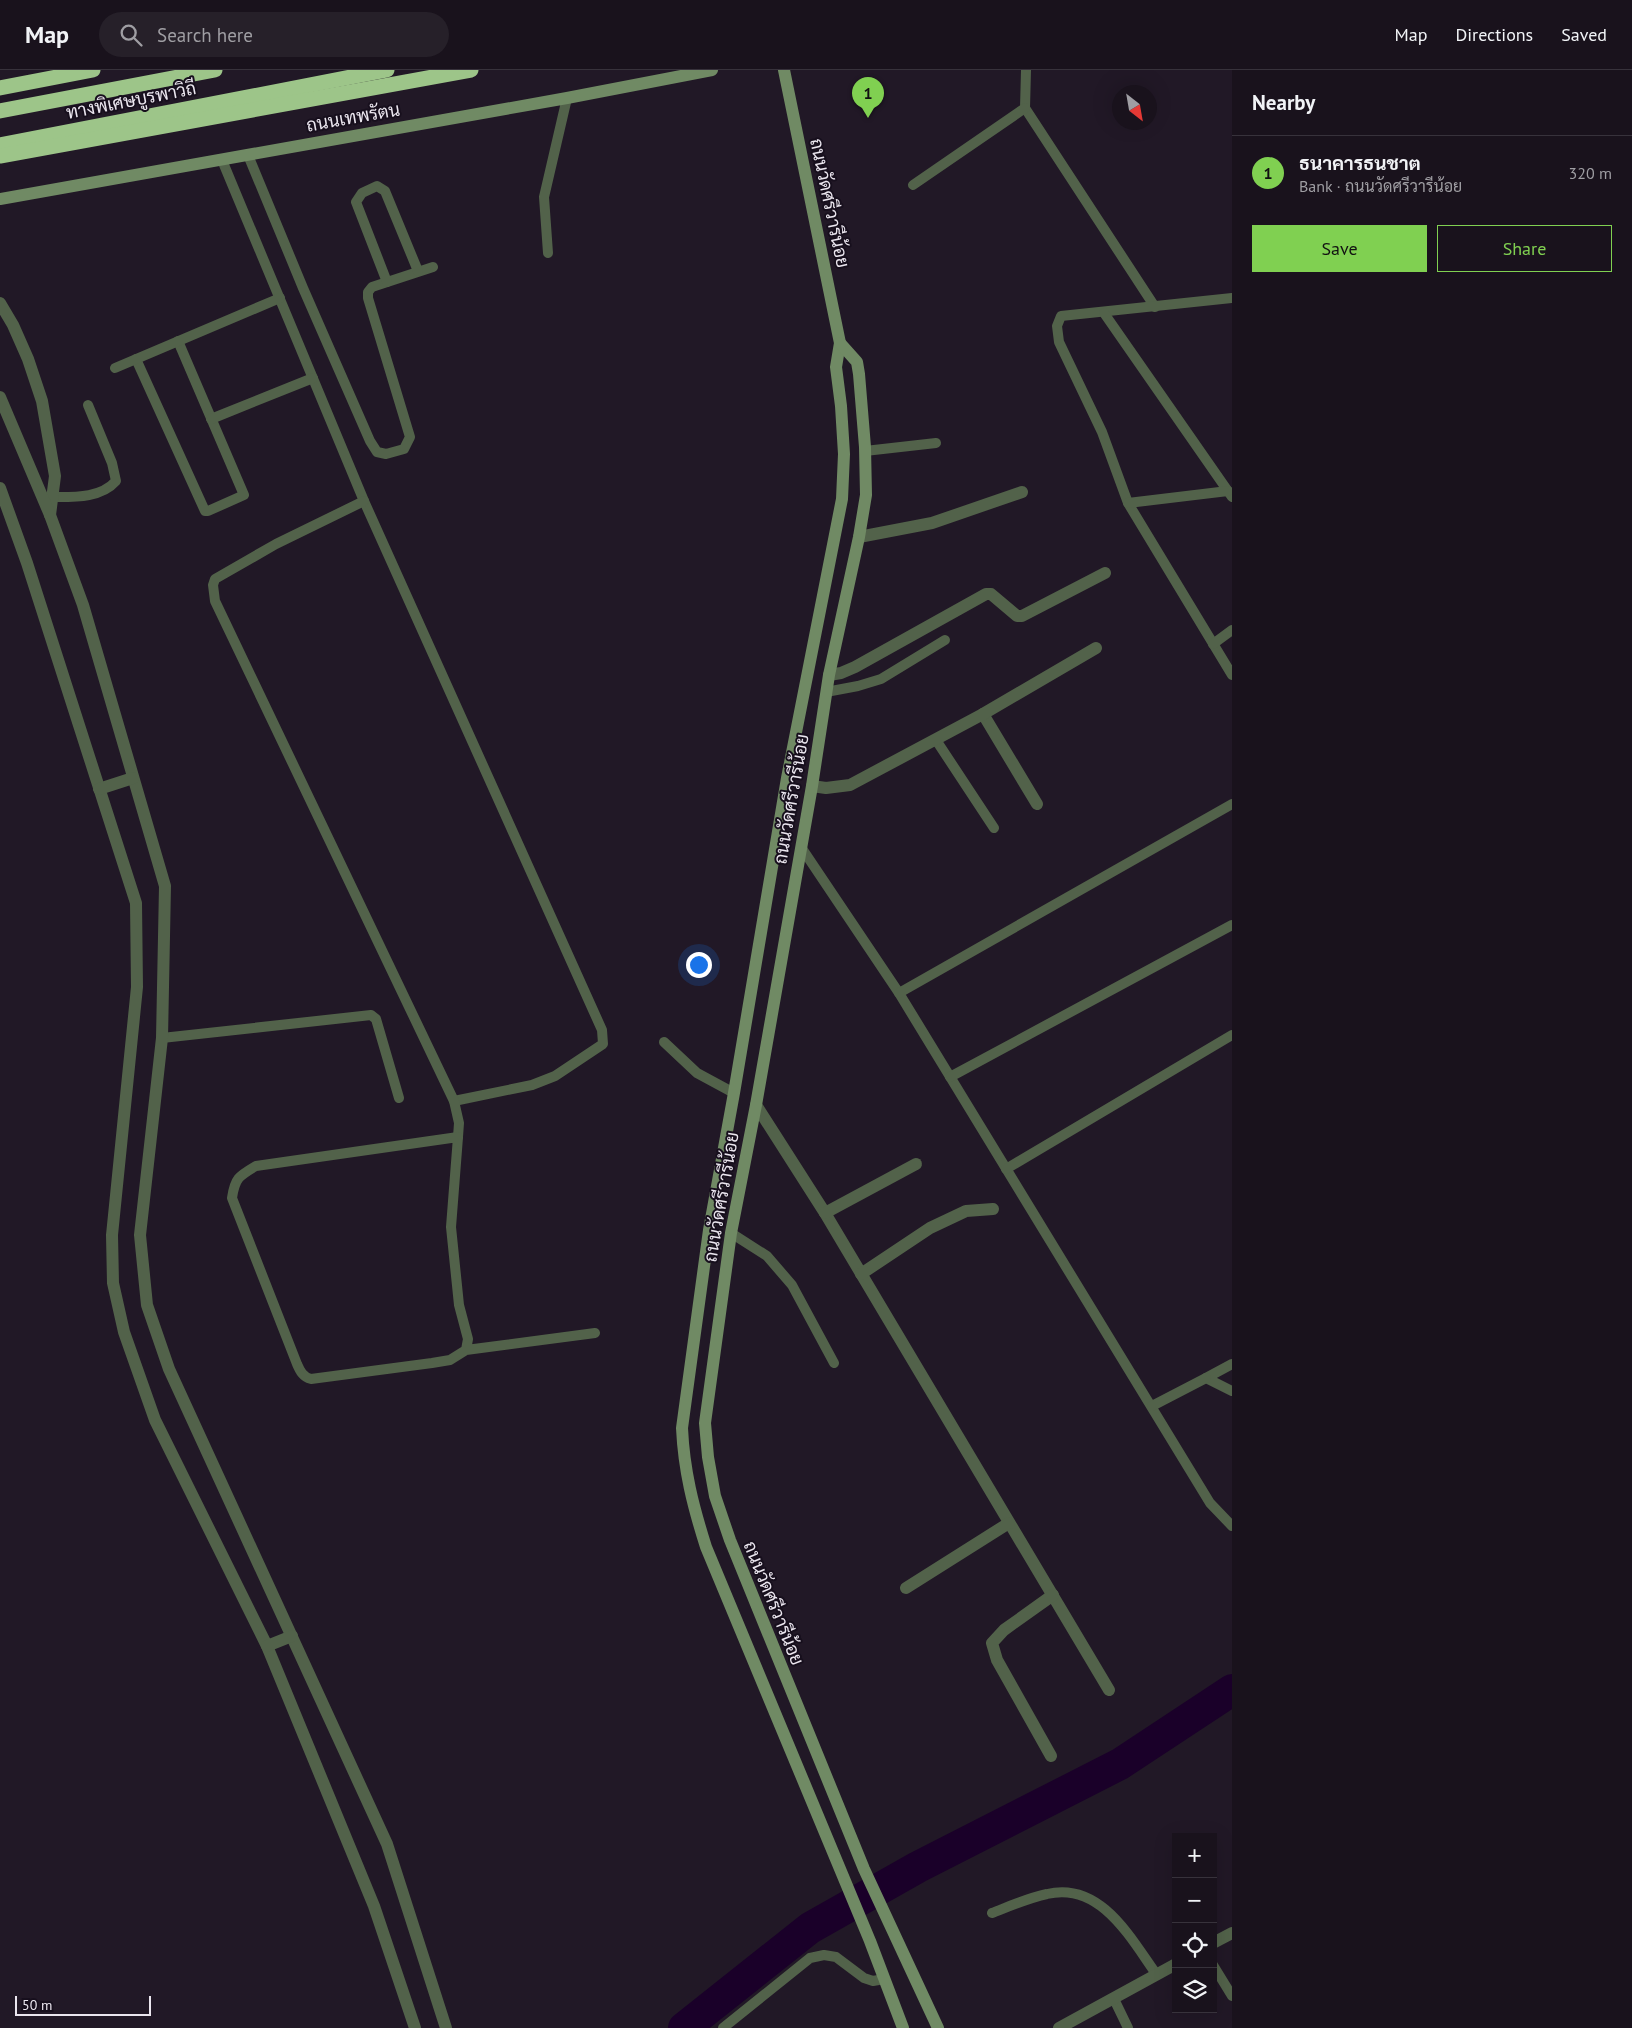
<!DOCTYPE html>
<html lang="en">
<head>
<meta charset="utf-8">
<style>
  :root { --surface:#19121c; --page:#262029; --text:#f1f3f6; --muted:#9f9ea3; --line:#37323b; --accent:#80d051 }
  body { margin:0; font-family:"PT Sans",Sarabun,sans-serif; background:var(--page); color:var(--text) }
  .controls { position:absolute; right:15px; bottom:15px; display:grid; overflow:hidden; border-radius:0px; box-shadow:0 5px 20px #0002 }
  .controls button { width:45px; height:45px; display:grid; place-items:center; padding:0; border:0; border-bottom:1px solid var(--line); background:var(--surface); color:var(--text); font:25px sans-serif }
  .compass { position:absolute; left:1112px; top:15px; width:45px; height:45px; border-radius:50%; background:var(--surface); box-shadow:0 5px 20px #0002; rotate:149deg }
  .scale { position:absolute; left:15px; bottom:12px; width:136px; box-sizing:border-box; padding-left:5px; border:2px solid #ebe6ef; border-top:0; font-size:14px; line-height:18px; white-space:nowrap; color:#ebe6ef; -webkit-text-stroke:4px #170f1d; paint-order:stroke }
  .you { position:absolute; left:698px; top:894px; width:18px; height:18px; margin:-12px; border:4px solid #fff; border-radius:50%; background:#1a73e8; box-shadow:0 0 0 8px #1a73e833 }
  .badge { display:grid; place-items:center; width:32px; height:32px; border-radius:50%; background:var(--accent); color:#111; font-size:16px; font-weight:700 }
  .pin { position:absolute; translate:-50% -41px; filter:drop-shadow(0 1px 2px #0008) }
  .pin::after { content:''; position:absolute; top:26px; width:18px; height:15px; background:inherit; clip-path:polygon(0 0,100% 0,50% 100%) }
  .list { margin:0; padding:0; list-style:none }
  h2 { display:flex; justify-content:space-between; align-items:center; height:65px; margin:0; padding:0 20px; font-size:21px }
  h2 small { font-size:16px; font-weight:400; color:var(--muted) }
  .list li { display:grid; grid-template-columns:32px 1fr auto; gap:15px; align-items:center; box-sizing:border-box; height:75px; padding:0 20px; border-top:1px solid var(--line) }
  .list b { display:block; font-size:19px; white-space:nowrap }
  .list p { margin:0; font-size:16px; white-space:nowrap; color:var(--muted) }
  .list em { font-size:16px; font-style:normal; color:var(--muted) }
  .actions { display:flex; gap:10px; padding:15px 20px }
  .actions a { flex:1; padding:11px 0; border:1px solid var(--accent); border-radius:0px; text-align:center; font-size:18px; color:var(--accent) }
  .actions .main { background:var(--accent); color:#111 }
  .icon { flex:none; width:28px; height:28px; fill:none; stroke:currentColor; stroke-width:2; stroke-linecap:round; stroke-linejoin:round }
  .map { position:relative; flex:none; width:1232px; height:1958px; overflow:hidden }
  header { display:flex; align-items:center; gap:30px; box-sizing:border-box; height:70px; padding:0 25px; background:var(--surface); border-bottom:1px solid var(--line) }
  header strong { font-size:24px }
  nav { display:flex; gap:28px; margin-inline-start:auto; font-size:18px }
  .search { width:350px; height:45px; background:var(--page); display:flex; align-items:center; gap:12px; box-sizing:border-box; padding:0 18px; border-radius:28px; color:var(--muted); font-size:19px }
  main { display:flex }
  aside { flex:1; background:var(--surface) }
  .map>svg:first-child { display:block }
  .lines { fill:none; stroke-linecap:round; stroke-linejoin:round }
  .river { stroke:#1a0029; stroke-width:32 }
  .lane { stroke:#52624a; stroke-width:10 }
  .street { stroke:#52624a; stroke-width:12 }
  .secondary { stroke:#708a64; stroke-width:12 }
  .highway { stroke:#9dc589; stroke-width:15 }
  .labels { text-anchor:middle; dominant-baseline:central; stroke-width:4; stroke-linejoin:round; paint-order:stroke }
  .street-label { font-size:18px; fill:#ebe6ef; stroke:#170f1d }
</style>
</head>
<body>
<header>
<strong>Map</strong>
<div class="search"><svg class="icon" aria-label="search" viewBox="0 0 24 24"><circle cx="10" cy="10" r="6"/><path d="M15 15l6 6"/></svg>Search here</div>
<nav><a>Map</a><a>Directions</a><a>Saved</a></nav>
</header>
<main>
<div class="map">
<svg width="1232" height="1958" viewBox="0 0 1232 1958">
  <rect width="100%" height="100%" fill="#211826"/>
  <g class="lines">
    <!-- river -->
    <polyline class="river" points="684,1958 810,1858 918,1797 1120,1694 1232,1620"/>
    <!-- lane -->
    <g class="lane">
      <polyline points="1026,0 1025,38 1155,237"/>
      <polyline points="248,85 303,218 370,371 377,382 386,384 404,379 410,367 368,228 368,222 372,217 433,197"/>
      <polyline points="222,90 364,431 602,960 603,974 555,1006 532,1015 454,1031"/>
      <polyline points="913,115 1025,38"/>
      <polyline points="548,183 544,127 567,28"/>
      <polyline points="387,212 356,132 362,123 377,116 385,121 418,201"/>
      <polyline points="1232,228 1061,246 1057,256 1059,272 1102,362 1128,433 1232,605"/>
      <polyline points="1104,243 1232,427"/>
      <polyline points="136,289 205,441 208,441 244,425 178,271"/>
      <polyline points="115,298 280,228"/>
      <polyline points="211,349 313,308"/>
      <polyline points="865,381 936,373"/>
      <path d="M 54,427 C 75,427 101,428 116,411 L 112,393 L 88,335"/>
      <polyline points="364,431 276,474 215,509 213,515 215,531 454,1031 459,1053 458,1067"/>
      <polyline points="1128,433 1228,421"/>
      <polyline points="1213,574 1232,560"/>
      <polyline points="826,622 858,616 881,609 945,570"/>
      <polyline points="936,670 994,758"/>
      <polyline points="801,777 899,923 1210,1433 1232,1456"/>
      <polyline points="899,923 1232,734"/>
      <polyline points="162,968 371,945 376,949 399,1028"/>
      <polyline points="664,972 697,1003 734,1023"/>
      <polyline points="950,1007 1232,855"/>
      <polyline points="1006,1099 1232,965"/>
      <polyline points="731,1163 767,1186 792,1215 834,1293"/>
      <path d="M 466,1280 L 468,1269 L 459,1235 L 451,1157 L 458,1067 L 256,1096 C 239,1106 235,1108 232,1128 L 297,1294 C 300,1301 303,1307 311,1309 L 432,1293 L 450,1290 L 466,1280 L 595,1263"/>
      <polyline points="1232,1294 1206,1308 1232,1321"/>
      <polyline points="1152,1336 1206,1308"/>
      <path d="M 992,1843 C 1010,1836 1028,1828 1047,1824 C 1101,1811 1131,1869 1157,1905"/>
      <polyline points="1213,1895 1232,1926"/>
      <polyline points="1114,1929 1128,1958"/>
      <polyline points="723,1958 810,1888 824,1885 836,1887 864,1908 873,1911 884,1909"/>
    </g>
    <!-- street -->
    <g class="street">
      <polyline points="0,233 13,255 28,289 42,331 55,406 50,445"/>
      <polyline points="0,327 50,445 83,535 165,816 162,968 140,1165 147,1235 169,1299 387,1774 446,1958"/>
      <polyline points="0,418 27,493 136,833 137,917 112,1165 113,1213 124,1262 155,1350 267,1576 374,1836 415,1958"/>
      <polyline points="859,467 932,453 1022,422"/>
      <polyline points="829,605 841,603 855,597 986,524 991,524 1017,546 1022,546 1105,503"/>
      <polyline points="983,644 1037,734"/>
      <polyline points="812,716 826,718 850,715 983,644 1096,578"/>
      <polyline points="99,719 133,708"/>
      <polyline points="756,1035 825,1143 1109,1620"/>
      <polyline points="825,1143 916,1094"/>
      <polyline points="861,1204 930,1158 966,1141 993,1139"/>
      <polyline points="906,1518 1009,1453"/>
      <polyline points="267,1576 292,1566"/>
      <polyline points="1051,1686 997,1590 992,1573 1004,1560 1053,1525"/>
      <polyline points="1213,1873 1232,1863"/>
      <polyline points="1059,1958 1176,1894"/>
    </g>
    <!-- secondary -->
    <g class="secondary">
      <path d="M 784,0 L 840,273 L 836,297 L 841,336 L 844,384 L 842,429 L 787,708 L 734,1023 L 709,1160 L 682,1358 C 684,1401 693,1436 706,1477 L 870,1871 L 903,1958"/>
      <polyline points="0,129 567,28 712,0"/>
      <polyline points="840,273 857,292 859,304 865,377 866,425 859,467 829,605 812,716 756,1035 731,1163 705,1353 708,1387 715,1426 730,1470 864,1799 938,1958"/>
    </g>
    <!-- highway -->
    <g class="highway">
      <polyline points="0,18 93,0"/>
      <polyline points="0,41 215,0"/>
      <polyline points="0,75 387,0"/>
      <polyline points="0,86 471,0"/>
    </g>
  </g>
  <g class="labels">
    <!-- street labels -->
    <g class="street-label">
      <text transform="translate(131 30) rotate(-11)">ทางพิเศษบูรพาวิถี</text>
      <text transform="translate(353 47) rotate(-10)">ถนนเทพรัตน</text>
      <text transform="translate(830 133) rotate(78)">ถนนวัดศรีวารีน้อย</text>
      <text transform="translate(791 729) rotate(-80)">ถนนวัดศรีวารีน้อย</text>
      <text transform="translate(721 1127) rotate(-80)">ถนนวัดศรีวารีน้อย</text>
      <text transform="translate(774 1533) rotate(68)">ถนนวัดศรีวารีน้อย</text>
    </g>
  </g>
</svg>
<div class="controls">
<button>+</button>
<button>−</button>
<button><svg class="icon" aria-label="locate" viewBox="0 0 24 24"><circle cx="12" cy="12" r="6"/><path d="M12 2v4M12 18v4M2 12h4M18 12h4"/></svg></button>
<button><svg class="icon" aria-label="layers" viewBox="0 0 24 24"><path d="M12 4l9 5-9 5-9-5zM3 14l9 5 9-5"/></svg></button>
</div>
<svg class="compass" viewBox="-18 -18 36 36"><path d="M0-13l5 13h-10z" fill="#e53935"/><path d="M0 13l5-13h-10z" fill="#9f9ea3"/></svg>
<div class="scale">50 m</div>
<div class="you"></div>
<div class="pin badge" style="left:868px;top:48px">1</div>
</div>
<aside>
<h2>Nearby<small></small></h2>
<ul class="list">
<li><span class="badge">1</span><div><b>ธนาคารธนชาต</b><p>Bank · ถนนวัดศรีวารีน้อย</p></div><em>320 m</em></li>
</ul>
<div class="actions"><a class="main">Save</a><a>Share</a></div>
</aside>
</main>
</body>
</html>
